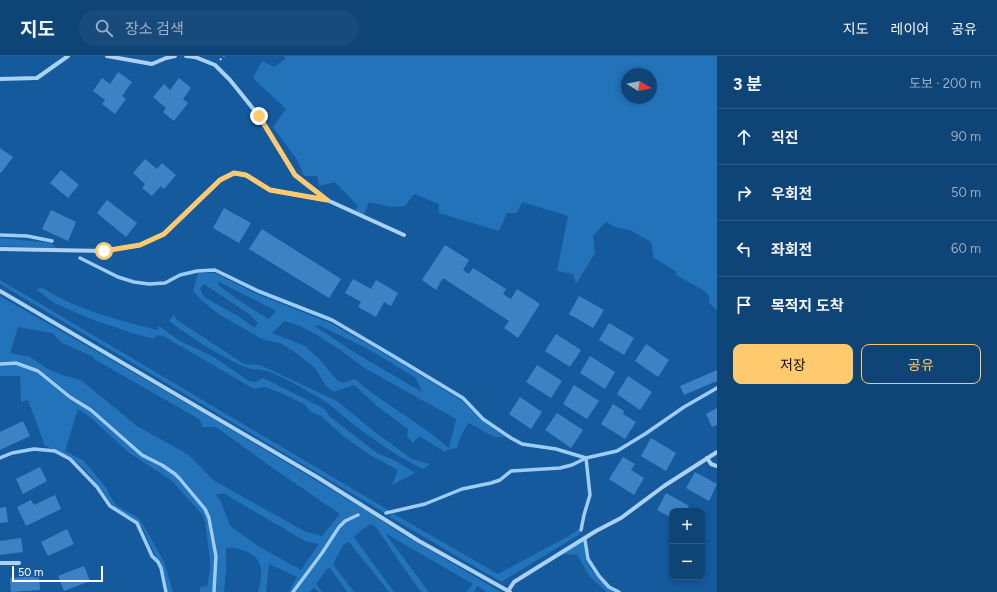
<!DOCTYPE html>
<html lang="ko">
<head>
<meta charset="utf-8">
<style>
  :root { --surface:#0f4476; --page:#184b7b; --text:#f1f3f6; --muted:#9bb0c5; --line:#2f5c88; --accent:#ffca6d }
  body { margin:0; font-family:Figtree,"Noto Sans KR",sans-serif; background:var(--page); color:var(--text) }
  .controls { position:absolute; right:12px; bottom:12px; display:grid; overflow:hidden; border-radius:8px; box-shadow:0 2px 6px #0003 }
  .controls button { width:36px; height:36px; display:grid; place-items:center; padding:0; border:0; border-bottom:1px solid var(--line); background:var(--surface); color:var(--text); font:20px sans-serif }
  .compass { position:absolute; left:621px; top:12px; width:36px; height:36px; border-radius:50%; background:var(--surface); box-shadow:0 2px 6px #0003; rotate:100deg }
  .scale { position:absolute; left:12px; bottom:10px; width:91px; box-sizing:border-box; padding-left:4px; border:2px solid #fff; border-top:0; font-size:11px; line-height:14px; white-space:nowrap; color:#fff; -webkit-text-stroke:3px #145a9d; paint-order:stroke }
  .stop { position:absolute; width:12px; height:12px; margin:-9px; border:3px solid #ffca6d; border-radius:50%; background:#fff }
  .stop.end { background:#ffca6d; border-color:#fff; box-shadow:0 1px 4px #0008 }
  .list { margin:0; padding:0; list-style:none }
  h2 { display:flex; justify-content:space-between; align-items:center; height:52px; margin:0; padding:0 16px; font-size:17px }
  h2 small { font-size:13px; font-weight:400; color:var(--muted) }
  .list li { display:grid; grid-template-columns:26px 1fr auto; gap:12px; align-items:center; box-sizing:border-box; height:56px; padding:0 16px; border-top:1px solid var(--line) }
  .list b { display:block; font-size:15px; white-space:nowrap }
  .list em { font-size:13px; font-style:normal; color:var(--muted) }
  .actions { display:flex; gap:8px; padding:12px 16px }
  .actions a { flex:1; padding:9px 0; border:1px solid var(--accent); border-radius:8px; text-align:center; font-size:14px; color:var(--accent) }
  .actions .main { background:var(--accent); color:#111 }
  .icon { flex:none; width:22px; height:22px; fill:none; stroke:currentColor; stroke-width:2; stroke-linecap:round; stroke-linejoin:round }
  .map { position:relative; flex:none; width:717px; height:536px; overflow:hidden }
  header { display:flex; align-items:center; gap:24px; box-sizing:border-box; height:56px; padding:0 20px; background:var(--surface); border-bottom:1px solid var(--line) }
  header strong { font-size:19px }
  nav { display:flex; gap:22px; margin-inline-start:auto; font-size:14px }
  .search { width:280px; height:36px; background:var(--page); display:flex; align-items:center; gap:10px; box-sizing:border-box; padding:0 14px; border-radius:22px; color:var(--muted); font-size:15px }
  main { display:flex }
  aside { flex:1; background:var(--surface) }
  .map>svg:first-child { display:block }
  .green { fill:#2373ba; fill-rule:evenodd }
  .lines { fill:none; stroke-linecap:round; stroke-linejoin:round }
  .stream { stroke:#9dcdf6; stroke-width:3.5 }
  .building { fill:#3d83c4 }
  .path { stroke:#abd1f3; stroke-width:2; stroke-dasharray:2 3; stroke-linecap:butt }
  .minor { stroke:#abd1f3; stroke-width:4 }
  .route { stroke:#ffca6d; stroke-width:5 }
</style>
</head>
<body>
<header>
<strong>지도</strong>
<div class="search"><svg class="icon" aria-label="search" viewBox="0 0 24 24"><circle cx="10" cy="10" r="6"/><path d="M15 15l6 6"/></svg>장소 검색</div>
<nav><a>지도</a><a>레이어</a><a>공유</a></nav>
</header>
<main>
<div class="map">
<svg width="717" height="536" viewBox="0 0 717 536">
  <rect width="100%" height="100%" fill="#145a9d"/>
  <!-- green -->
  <g class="green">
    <path d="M 284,0 L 717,0 L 717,254 L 709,247 L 709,240 L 705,235 L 676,219 L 677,216 L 654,202 L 651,186 L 630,174 L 615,171 L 606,166 L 593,180 L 595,197 L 576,228 L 573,218 L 557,215 L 568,160 L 522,146 L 517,157 L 507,157 L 499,175 L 439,157 L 439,148 L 414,138 L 405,150 L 391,151 L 369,146 L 364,159 L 355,155 L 358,150 L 335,126 L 319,130 L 317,120 L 304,120 L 298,105 L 273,71 L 286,53 L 253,22 L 262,5 L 274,11 L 285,3 ZM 627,18 L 651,18 L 651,42 L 627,42 Z"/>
    <polygon points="0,182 51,187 57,192 0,190"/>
    <path d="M 198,217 L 215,217 L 257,238 L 330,267 L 389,300 L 461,344 L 482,365 L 505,381 L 494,381 L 469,367 L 461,379 L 457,392 L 449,393 L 445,396 L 419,380 L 413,387 L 407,380 L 408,373 L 378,351 L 354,329 L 334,336 L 326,330 L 315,312 L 293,295 L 280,287 L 262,283 L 220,259 L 201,244 L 193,235 ZM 218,225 L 276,255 L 269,263 C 252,253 235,242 219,230 ZM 204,228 L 249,258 L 258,267 L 255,272 L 238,260 L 204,241 L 200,232 ZM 285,265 L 300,270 L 317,279 L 339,293 L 366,313 L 456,363 L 449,392 L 429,376 L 372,337 L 355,323 L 343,327 L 338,325 L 319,303 L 305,290 L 272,277 ZM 319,269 L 370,294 L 416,322 L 422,336 L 355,297 L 315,270 Z"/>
    <polygon points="0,224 390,455 383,456 0,228"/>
    <path d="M 43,232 C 75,253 120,265 158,274 L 159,270 L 180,285 L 212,300 L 249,325 L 256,326 L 263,322 L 325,353 L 329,360 L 377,397 L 394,404 L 415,417 L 392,429 L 398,414 L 370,399 L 343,380 L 321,360 L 311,356 L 304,348 L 281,337 L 265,331 L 254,333 L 165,281 L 157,279 L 154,283 L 132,277 L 91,263 L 54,247 L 36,233 Z"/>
    <path d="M 0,240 L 212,362 L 372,458 L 397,475 L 501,536 L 487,536 L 477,530 L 474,536 L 466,536 L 473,528 L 385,477 L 429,536 L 421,536 L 399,505 L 376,471 L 371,468 L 363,473 L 354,481 L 394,536 L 389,536 L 349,486 L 344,488 L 333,508 L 354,536 L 347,536 L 330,512 L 327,513 L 316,528 L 322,536 L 318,536 L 314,531 L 310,536 L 295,536 L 323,498 L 340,472 L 346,466 L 359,461 L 359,459 L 357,458 L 344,464 L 337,470 L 320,496 L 291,536 L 289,536 L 297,521 L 269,508 L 266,536 L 258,536 C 262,520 265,505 248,496 C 240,493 234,491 226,492 L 226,515 L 224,536 L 216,536 L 218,499 L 211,461 L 206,452 L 182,422 L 163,407 L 144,398 L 92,352 L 71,339 L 39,313 L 17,305 L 0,306 ZM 18,271 L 52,277 L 62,287 L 94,301 L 94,303 L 199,363 L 203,371 L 216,371 L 277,415 L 340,458 L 322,480 L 304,475 L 213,424 L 189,399 L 137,370 L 81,324 L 62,319 L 48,313 L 30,301 L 10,297 ZM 223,437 L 305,485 L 319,488 L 301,514 L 258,490 L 230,470 L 221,446 L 216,439 Z"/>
    <path d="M 174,258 L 177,264 L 244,308 L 260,309 L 337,345 L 376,377 L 412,403 L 430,408 L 423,413 C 398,401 374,384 352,367 C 340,358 331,348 318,341 C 303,333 288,323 272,317 C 263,313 253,314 245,311 C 219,300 192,282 169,265 Z"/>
    <path d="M 9,308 L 25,310 L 37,316 L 69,341 L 91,355 L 142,400 L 162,410 L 174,418 L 180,424 L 204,454 L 208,462 L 216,500 L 213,536 L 200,536 L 200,531 L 207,530 L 210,516 L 210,503 L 205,466 L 202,458 L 171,424 L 128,396 L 90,361 L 78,353 L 65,395 L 84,405 L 107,433 L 109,439 L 117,450 L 137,461 L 144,470 L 164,506 L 173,536 L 168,536 C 166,516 160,510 152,493 C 147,483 145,472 136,464 C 129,458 119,456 113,449 C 108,444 106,439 102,434 C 82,409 76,401 45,390 L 28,344 L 21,346 L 20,320 L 0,320 L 0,309 Z"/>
    <polygon points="394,458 498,518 567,481 579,473 580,478 501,526 388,460"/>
    <path d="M 584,484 C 584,490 585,497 586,503 C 590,515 605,531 615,536 L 607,536 L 590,521 L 577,499 L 563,498 Z"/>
  </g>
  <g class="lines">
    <!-- stream -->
    <g class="stream">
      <polyline points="0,179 27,180 52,185"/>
      <polyline points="80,202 118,221 134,226 149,228 165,227 180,219 197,215 215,214 258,235 332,264 390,298 463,342 483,363 511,382 522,388 556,393 586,402 590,439 584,459 581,474"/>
      <polyline points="0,308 16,307 38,315 70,341 91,354 142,399 162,409 175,418 180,423 205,453 209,462 216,500 214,536"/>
      <polyline points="0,402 12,397 34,393 55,395 70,403 97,431 110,450 137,467 152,500 158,506 161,512 166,536"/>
      <polyline points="386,457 425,448 462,433 491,427 500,424 511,415 560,412 572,409 586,402 617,395 645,378 684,351 717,332"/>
      <polyline points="585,484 588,503 599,520 609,531 619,536"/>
      <polyline points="293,536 322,497 339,471 345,465 358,459"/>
    </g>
  </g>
  <!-- building -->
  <g class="building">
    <polygon points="118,16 132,26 122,40 126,43 115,58 102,48 105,44 93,35 102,22 110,28"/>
    <polygon points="179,22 191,32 183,43 188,47 174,65 163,56 166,52 153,41 164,28 170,34"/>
    <polygon points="0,92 13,101 1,117 0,116"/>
    <polygon points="145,103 157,113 162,107 176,119 164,133 161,130 152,140 142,132 145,128 133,117"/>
    <polygon points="61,114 79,129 68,142 50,127"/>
    <polygon points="107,144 137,167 126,181 97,157"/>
    <polygon points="224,152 251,167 239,187 213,172"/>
    <polygon points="51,154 76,166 68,185 42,173"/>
    <polygon points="262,173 341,223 329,242 249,193"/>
    <polygon points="445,189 469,204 463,214 469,218 473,212 506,233 503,238 511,243 517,233 540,248 518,282 504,272 509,265 443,222 436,234 422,224"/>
    <polygon points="353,223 371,233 376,224 398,237 391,250 384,246 376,261 358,251 361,246 345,237"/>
    <polygon points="579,240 604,254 593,272 569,258"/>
    <polygon points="609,267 634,282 624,299 599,284"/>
    <polygon points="556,278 581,294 570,311 545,295"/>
    <polygon points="646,288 669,304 658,321 635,305"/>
    <polygon points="590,300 615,316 605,333 580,317"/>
    <polygon points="537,309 562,325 551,342 526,326"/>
    <polygon points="717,314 717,325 684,339 680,330"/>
    <polygon points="628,320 652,336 640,354 617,338"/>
    <polygon points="574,329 599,345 587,363 563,348"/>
    <polygon points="520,341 542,356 531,373 509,358"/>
    <polygon points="613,348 624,355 623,358 636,366 625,383 601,368"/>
    <polygon points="717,352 717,369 712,371 706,358"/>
    <polygon points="557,357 583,374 571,392 545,374"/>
    <polygon points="23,365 30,380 0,394 0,376"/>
    <polygon points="651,382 676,397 666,415 641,400"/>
    <polygon points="623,401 635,408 631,414 644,422 634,439 609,423"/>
    <polygon points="40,411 47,425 23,438 16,423"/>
    <polygon points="695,416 717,428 709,445 686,432"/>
    <polygon points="666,437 689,450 686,455 672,455 672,462 657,454"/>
    <polygon points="55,439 61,453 26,470 17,451 31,444 34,449"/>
    <polygon points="6,451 8,466 0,467 0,452"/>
    <polygon points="67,473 74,488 48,500 41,486"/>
    <polygon points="21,482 23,496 0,499 0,485"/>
    <polygon points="84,510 90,525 64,535 58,520"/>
    <polygon points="39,520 40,534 11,536 10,522"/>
  </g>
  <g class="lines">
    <!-- path -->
    <polyline class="path" points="220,4 224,0"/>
    <!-- minor -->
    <g class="minor">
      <polyline points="107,0 152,8 166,2 175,0"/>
      <polyline points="186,0 195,1 215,9 230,24 259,60 295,119 327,144"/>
      <polyline points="0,23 37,22 68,0"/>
      <polyline points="0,193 104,195 140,189 164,178 220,124 234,117 246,119 270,134 327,144 404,179"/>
      <polyline points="0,235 317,421 419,485 510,536"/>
      <polyline points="707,402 711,408 717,410"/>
      <polyline points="0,507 19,507"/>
      <polyline points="508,535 514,526 596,475 621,462 664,430 717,396"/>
    </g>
  </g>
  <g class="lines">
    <!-- route -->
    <polyline class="route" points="104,195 140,189 164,178 220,124 234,117 246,119 270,134 327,144 295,119 259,60"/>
  </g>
</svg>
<div class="controls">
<button>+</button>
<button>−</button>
</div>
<svg class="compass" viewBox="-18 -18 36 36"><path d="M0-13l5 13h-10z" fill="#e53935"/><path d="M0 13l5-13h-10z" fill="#9bb0c5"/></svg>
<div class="scale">50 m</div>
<div class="stop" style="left:104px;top:195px"></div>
<div class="stop end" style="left:259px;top:60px"></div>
</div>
<aside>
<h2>3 분<small>도보 · 200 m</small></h2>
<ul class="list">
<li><svg class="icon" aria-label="ahead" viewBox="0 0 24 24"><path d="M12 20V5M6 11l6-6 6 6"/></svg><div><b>직진</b></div><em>90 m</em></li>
<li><svg class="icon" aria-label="right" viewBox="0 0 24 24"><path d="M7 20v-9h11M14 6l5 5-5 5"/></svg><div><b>우회전</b></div><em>50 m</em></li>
<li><svg class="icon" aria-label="left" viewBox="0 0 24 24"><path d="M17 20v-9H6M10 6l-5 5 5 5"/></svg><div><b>좌회전</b></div><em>60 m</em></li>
<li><svg class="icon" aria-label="arrive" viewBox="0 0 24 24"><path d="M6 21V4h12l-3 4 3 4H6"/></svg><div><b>목적지 도착</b></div></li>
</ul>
<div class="actions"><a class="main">저장</a><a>공유</a></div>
</aside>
</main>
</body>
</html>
